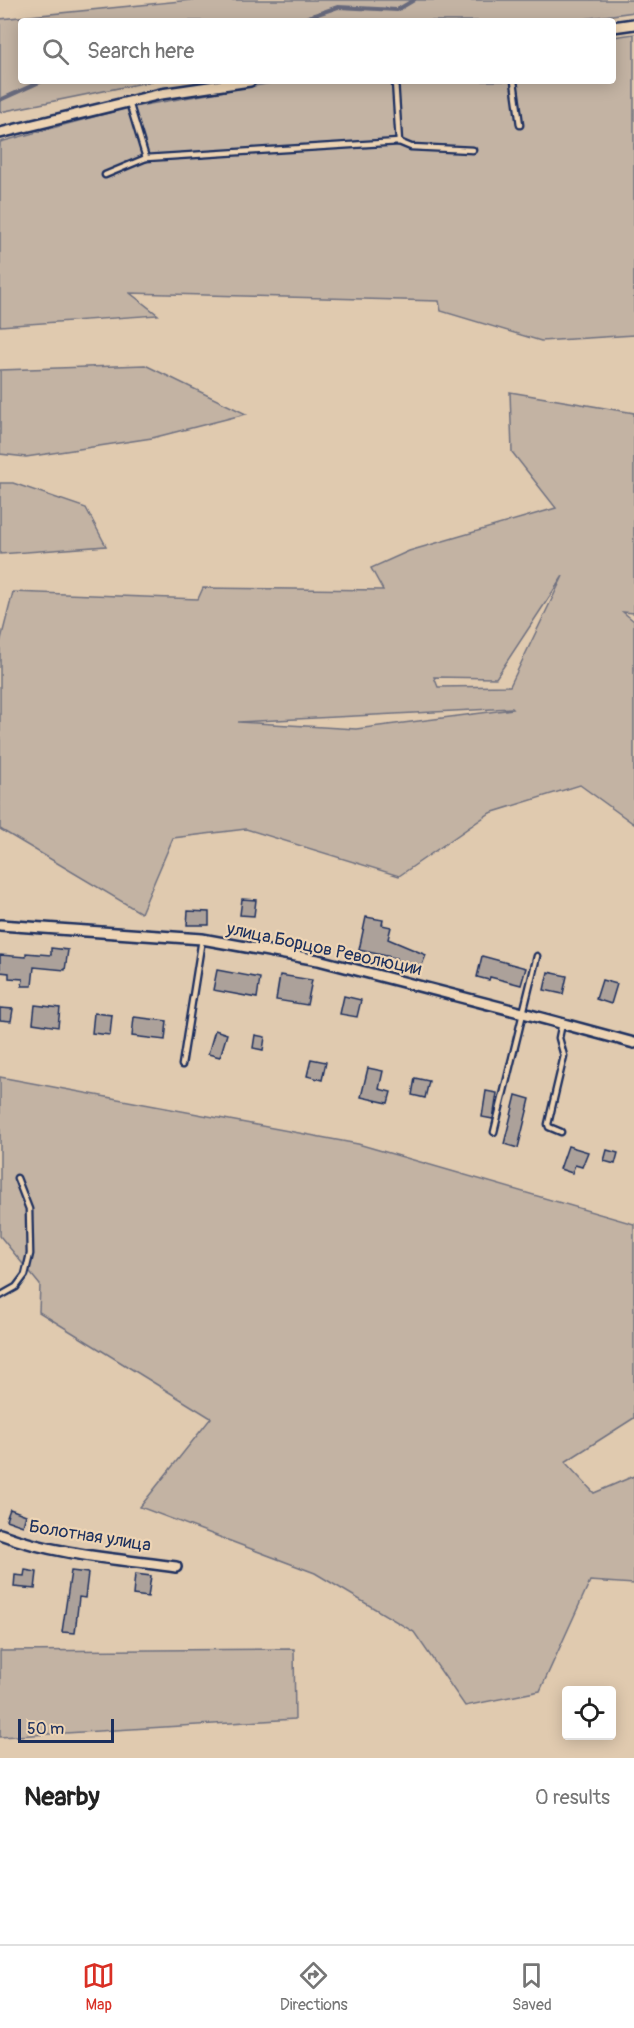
<!DOCTYPE html>
<html lang="en">
<head>
<meta charset="utf-8">
<style>
  :root { --surface:#fff; --page:#f6f6f6; --text:#222; --muted:#767676; --line:#e0e0e0; --accent:#d93025 }
  body { margin:0; font-family:Pangolin,sans-serif; background:var(--page); color:var(--text) }
  .controls { position:absolute; right:18px; bottom:18px; display:grid; overflow:hidden; border-radius:6px; box-shadow:0 3px 15px #0003 }
  .controls button { width:54px; height:54px; display:grid; place-items:center; padding:0; border:0; border-bottom:2px solid var(--line); background:var(--surface); color:var(--text); font:30px sans-serif }
  .scale { position:absolute; left:18px; bottom:15px; width:96px; box-sizing:border-box; padding-left:6px; border:3px solid #1b2f5e; border-top:0; font-size:16px; line-height:21px; white-space:nowrap; color:#1b2f5e; -webkit-text-stroke:4px #edd4b4; paint-order:stroke }
  .list { margin:0; padding:0; list-style:none }
  h2 { display:flex; justify-content:space-between; align-items:center; height:78px; margin:0; padding:0 24px; font-size:26px }
  h2 small { font-size:20px; font-weight:400; color:var(--muted) }
  .icon { flex:none; width:33px; height:33px; fill:none; stroke:currentColor; stroke-width:2; stroke-linecap:round; stroke-linejoin:round }
  .map { position:relative; flex:none; width:634px; height:1758px; overflow:hidden }
  .search { position:absolute; background:var(--surface); box-shadow:0 3px 15px #0003; left:18px; right:18px; top:18px; height:66px; display:flex; align-items:center; gap:15px; box-sizing:border-box; padding:0 21px; border-radius:6px; color:var(--muted); font-size:22px }
  .sheet { height:186px; background:var(--surface) }
  nav { display:flex; justify-content:space-around; align-items:center; box-sizing:border-box; height:84px; border-top:2px solid var(--line); background:var(--surface); font-size:16px; color:var(--muted) }
  nav a { display:grid; justify-items:center; gap:3px }
  nav .on { color:var(--accent) }
  .map>svg:first-child { display:block }
  .green { fill:#c3b3a3; stroke:#6f7180; stroke-width:1.5; fill-rule:evenodd }
  .lines { fill:none; stroke-linecap:round; stroke-linejoin:round }
  .stream { stroke:#676a7d; stroke-width:4 }
  .building { fill:#aca19a; stroke:#1b2f5e; stroke-width:1.5 }
  .lane-casing { stroke:#1b2f5e; stroke-width:9 }
  .street-casing { stroke:#1b2f5e; stroke-width:14 }
  .lane { stroke:#edd4b4; stroke-width:4.5 }
  .street { stroke:#edd4b4; stroke-width:9 }
  .labels { text-anchor:middle; dominant-baseline:central; stroke-width:4.5; stroke-linejoin:round; paint-order:stroke }
  .street-label { font-size:18px; fill:#1b2f5e; stroke:#edd4b4 }
</style>
</head>
<body>
<div class="map">
<svg width="634" height="1758" viewBox="0 0 634 1758">
  <rect width="100%" height="100%" fill="#e0caaf"/>
  <filter id="ink" filterUnits="userSpaceOnUse"><feTurbulence type="fractalNoise" baseFrequency=".0167" numOctaves="2"/><feDisplacementMap in="SourceGraphic" scale="12" xChannelSelector="R" yChannelSelector="G"/><feConvolveMatrix kernelMatrix="1 2 1 2 8 2 1 2 1" color-interpolation-filters="sRGB"/></filter>
  <g filter="url(#ink)">
    <!-- green -->
    <g class="green">
      <polygon points="191,0 634,0 634,12 568,21 21,21 21,81 153,81 0,112 0,19"/>
      <polygon points="634,34 634,335 541,341 441,311 439,301 130,293 158,315 0,326 0,142 127,108 284,81 613,81 613,37"/>
      <polygon points="145,365 246,414 152,438 26,457 0,454 0,370"/>
      <path d="M 510,392 L 634,413 L 634,613 L 623,612 L 634,621 L 634,824 L 580,785 L 490,813 L 399,876 L 246,829 L 173,838 L 141,913 L 0,829 L 0,643 L 13,592 L 198,599 L 203,588 L 383,590 L 371,568 L 409,551 L 556,508 L 512,452 ZM 563,576 L 510,686 L 438,687 L 434,677 L 496,678 ZM 513,709 L 356,729 L 238,722 L 512,708 Z"/>
      <polygon points="0,483 13,483 86,508 106,546 0,554"/>
      <polygon points="0,1077 358,1144 634,1224 634,1418 565,1462 594,1493 634,1476 634,1584 590,1581 540,1691 465,1706 414,1632 315,1573 140,1507 211,1418 39,1312 40,1285 0,1236"/>
      <polygon points="294,1649 295,1719 0,1737 0,1651"/>
    </g>
    <g class="lines">
      <!-- stream -->
      <g class="stream">
        <polyline points="245,21 247,21"/>
        <polyline points="297,21 338,7 397,10 414,0"/>
        <polyline points="0,100 42,81"/>
      </g>
    </g>
    <!-- building -->
    <g class="building">
      <polygon points="242,899 256,900 254,916 240,915"/>
      <polygon points="188,911 209,912 209,925 187,925"/>
      <polygon points="366,917 383,920 382,925 391,927 388,939 426,955 420,970 395,960 396,958 359,950"/>
      <polygon points="51,948 68,950 65,970 34,967 32,986 22,986 23,979 9,978 9,973 0,972 0,955 26,957 26,953 51,955"/>
      <polygon points="482,956 526,968 521,985 490,977 489,980 477,977"/>
      <polygon points="217,970 260,978 257,998 213,990"/>
      <polygon points="548,972 567,976 563,994 544,990"/>
      <polygon points="280,975 312,980 307,1005 276,1000"/>
      <polygon points="602,980 617,984 611,1004 596,999"/>
      <polygon points="344,996 361,1000 357,1017 340,1014"/>
      <polygon points="35,1005 60,1008 58,1027 33,1023"/>
      <polygon points="0,1008 13,1009 11,1021 0,1020"/>
      <polygon points="94,1013 112,1015 110,1035 92,1033"/>
      <polygon points="134,1017 167,1021 165,1040 132,1036"/>
      <polygon points="215,1030 227,1034 220,1057 208,1054"/>
      <polygon points="255,1035 265,1037 263,1050 253,1048"/>
      <polygon points="311,1059 326,1062 322,1080 307,1076"/>
      <polygon points="368,1068 383,1071 379,1089 391,1092 388,1103 361,1097"/>
      <polygon points="415,1078 429,1081 425,1098 412,1095"/>
      <polygon points="486,1091 497,1093 493,1119 482,1117"/>
      <polygon points="516,1095 530,1099 518,1148 504,1144"/>
      <polygon points="568,1146 588,1152 582,1167 575,1165 572,1173 560,1169"/>
      <polygon points="607,1150 618,1153 615,1164 604,1161"/>
      <polygon points="10,1509 26,1515 23,1526 6,1520"/>
      <polygon points="25,1570 37,1572 35,1589 14,1587 15,1575 24,1576"/>
      <polygon points="71,1571 88,1573 85,1598 79,1597 75,1633 62,1632"/>
      <polygon points="135,1574 151,1576 148,1597 133,1595"/>
    </g>
    <g class="lines">
      <defs>
        <g id="lane">
          <polyline points="395,81 399,142"/>
          <polyline points="514,81 520,125"/>
          <polyline points="129,102 146,158 399,142 411,147 473,150"/>
          <polyline points="105,175 146,158"/>
          <polyline points="182,1065 202,939"/>
          <polyline points="494,1132 537,956"/>
          <polyline points="561,1132 549,1127 548,1124 564,1056 559,1038 562,1023"/>
          <polyline points="0,1296 16,1287 25,1275 30,1254 29,1209 17,1178"/>
        </g>
        <g id="street">
          <polyline points="613,27 634,24"/>
          <polyline points="0,133 161,94 250,81"/>
          <polyline points="0,925 202,939 318,960 523,1013 634,1043"/>
          <path d="M 0,1534 C 56,1555 117,1559 176,1567"/>
        </g>
      </defs>
      <!-- lane casing -->
      <use href="#lane" class="lane-casing"/>
      <!-- street casing -->
      <use href="#street" class="street-casing"/>
      <!-- lane -->
      <use href="#lane" class="lane"/>
      <!-- street -->
      <use href="#street" class="street"/>
    </g>
  </g>
  <g class="labels">
    <!-- street labels -->
    <g class="street-label">
      <text transform="translate(324 949) rotate(12)">улица Борцов Революции</text>
      <text transform="translate(90 1536) rotate(9)">Болотная улица</text>
    </g>
  </g>
</svg>
<div class="controls">
<button><svg class="icon" aria-label="locate" viewBox="0 0 24 24"><circle cx="12" cy="12" r="6"/><path d="M12 2v4M12 18v4M2 12h4M18 12h4"/></svg></button>
</div>
<div class="scale">50 m</div>
<div class="search"><svg class="icon" aria-label="search" viewBox="0 0 24 24"><circle cx="10" cy="10" r="6"/><path d="M15 15l6 6"/></svg>Search here</div>
</div>
<section class="sheet">
<h2>Nearby<small>0 results</small></h2>
<ul class="list">
</ul>
</section>
<nav>
<a class="on"><svg class="icon" aria-label="map" viewBox="0 0 24 24"><path d="M3 6l6-2 6 2 6-2v14l-6 2-6-2-6 2zM9 4v14M15 6v14"/></svg>Map</a>
<a><svg class="icon" aria-label="directions" viewBox="0 0 24 24"><path d="M12 3l9 9-9 9-9-9zM9 14v-3h6M13 9l2 2-2 2"/></svg>Directions</a>
<a><svg class="icon" aria-label="saved" viewBox="0 0 24 24"><path d="M7 4h10v16l-5-4-5 4z"/></svg>Saved</a>
</nav>
</body>
</html>
